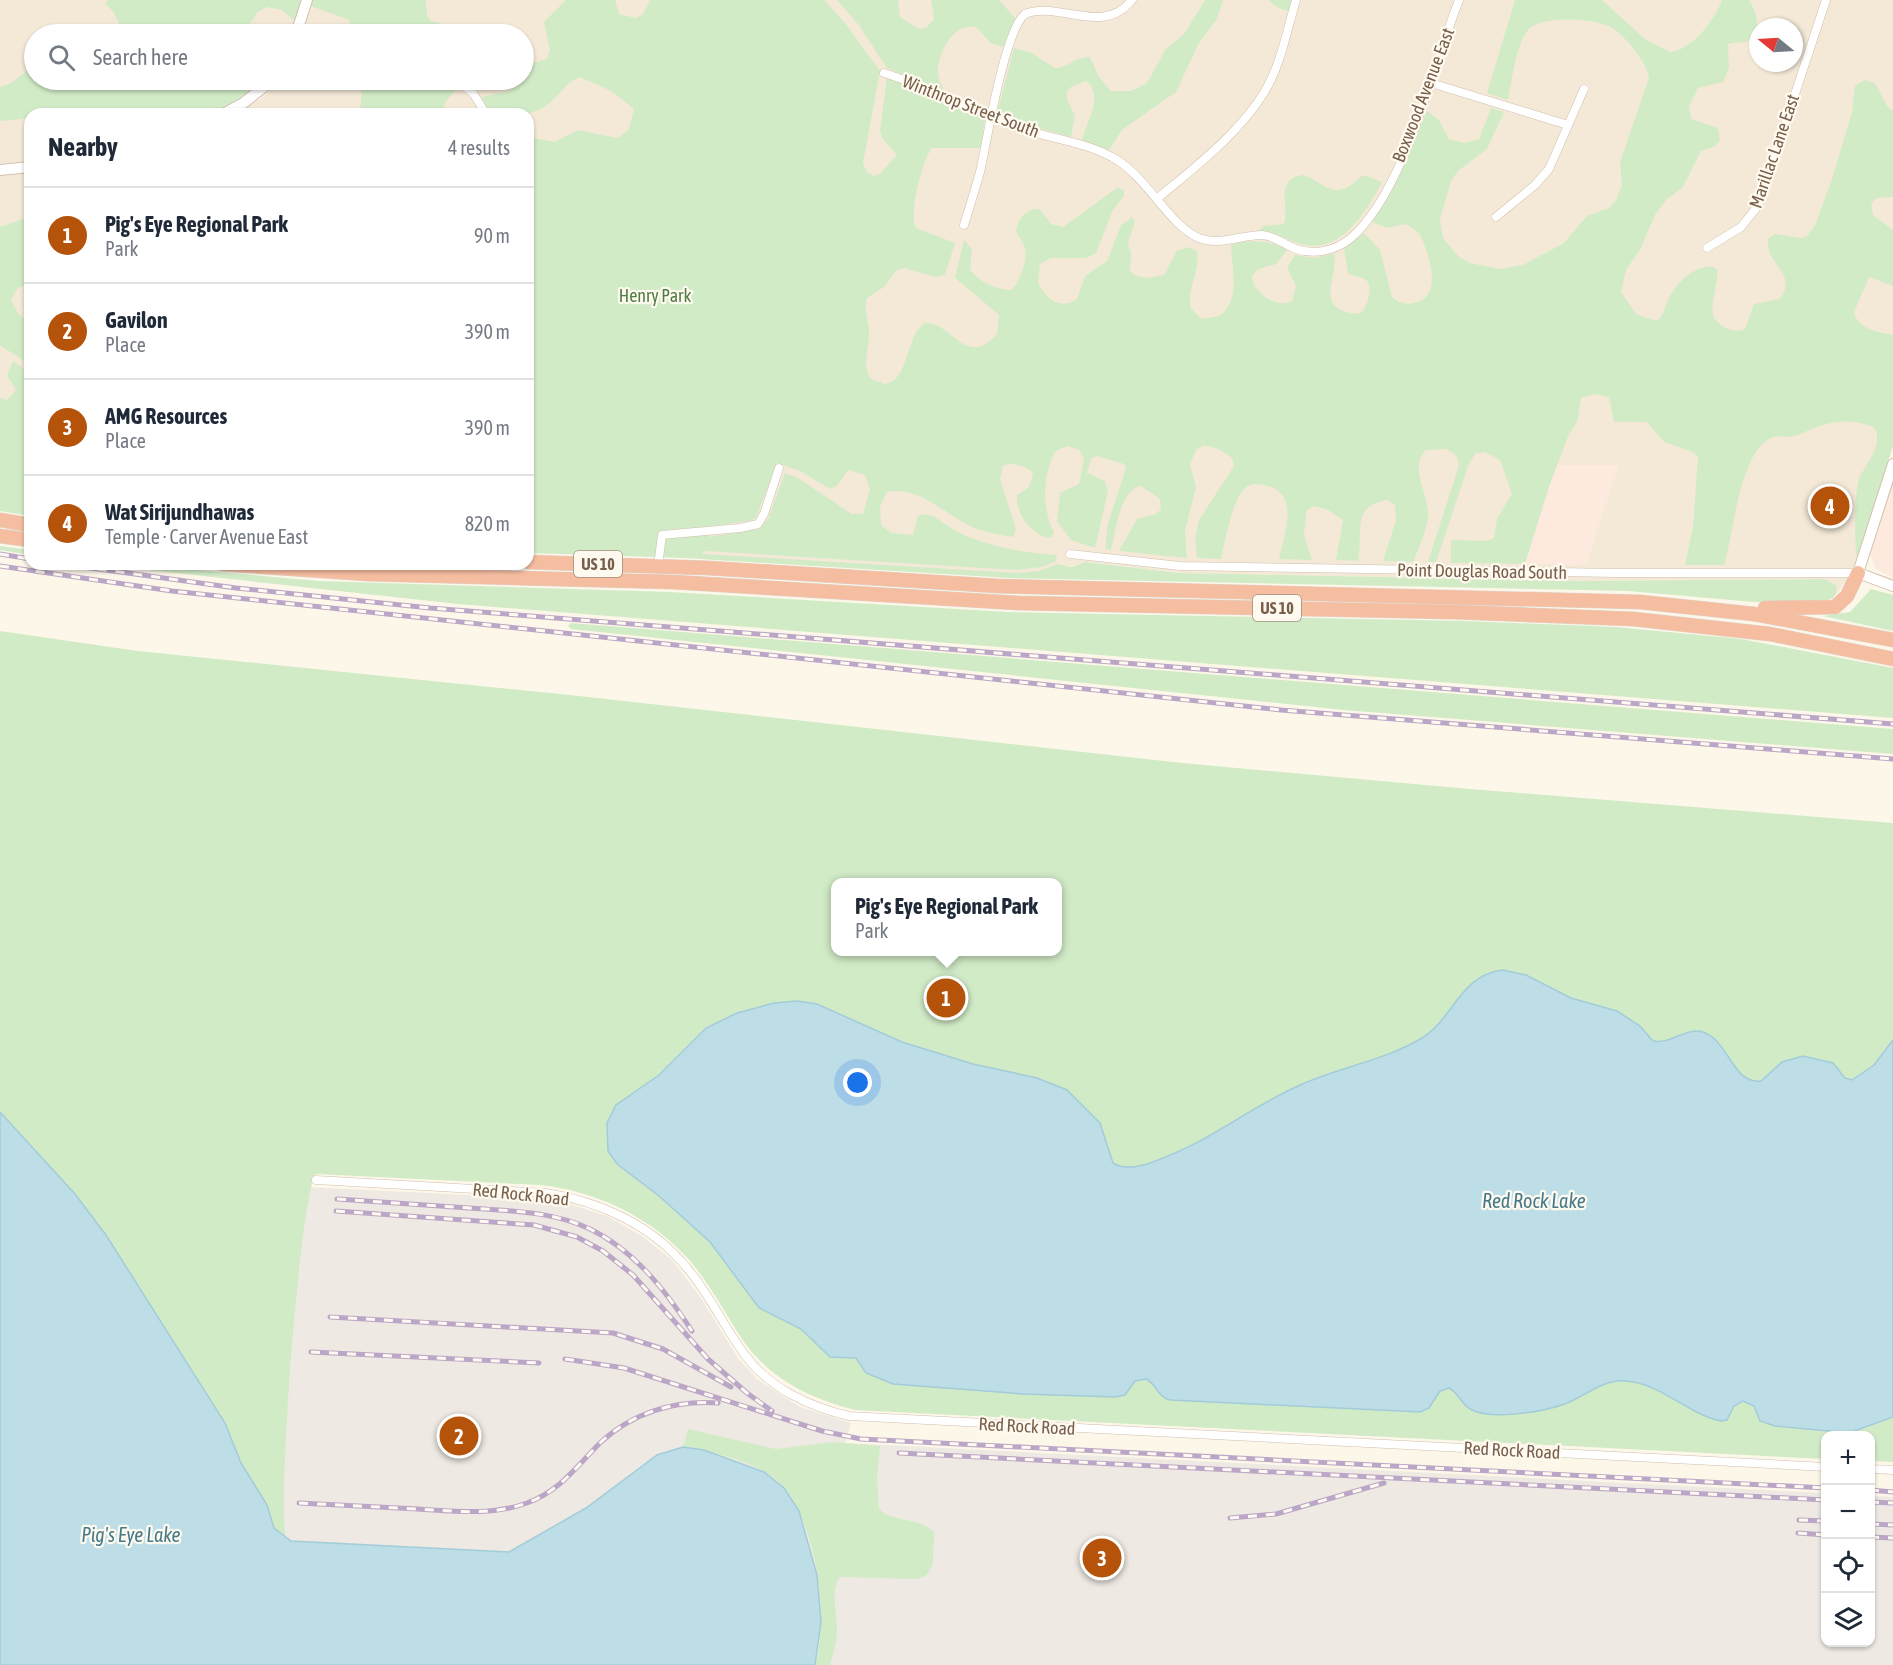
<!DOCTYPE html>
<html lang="en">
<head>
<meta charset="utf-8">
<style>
  :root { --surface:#fff; --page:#f2f2f3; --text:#1f2937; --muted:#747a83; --line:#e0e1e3; --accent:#b45309 }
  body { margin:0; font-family:"Asap Condensed",sans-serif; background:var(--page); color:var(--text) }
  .controls { position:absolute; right:18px; bottom:18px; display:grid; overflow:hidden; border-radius:12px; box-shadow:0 2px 4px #0004 }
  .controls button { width:54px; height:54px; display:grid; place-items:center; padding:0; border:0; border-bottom:2px solid var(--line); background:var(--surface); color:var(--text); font:30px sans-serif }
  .compass { position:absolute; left:1749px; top:18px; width:54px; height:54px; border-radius:50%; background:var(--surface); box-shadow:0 2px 4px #0004; rotate:288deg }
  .you { position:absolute; left:858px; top:1083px; width:21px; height:21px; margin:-15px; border:4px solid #fff; border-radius:50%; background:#1a73e8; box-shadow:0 0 0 9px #1a73e833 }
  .badge { display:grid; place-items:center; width:39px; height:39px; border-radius:50%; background:var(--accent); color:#fff; font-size:20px; font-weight:700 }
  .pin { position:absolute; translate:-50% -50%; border:3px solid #fff; box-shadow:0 2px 6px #0006 }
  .popup { position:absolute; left:831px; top:878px; width:231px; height:78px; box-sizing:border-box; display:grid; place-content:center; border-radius:12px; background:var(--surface); filter:drop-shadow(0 2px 4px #0005); font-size:20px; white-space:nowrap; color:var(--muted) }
  .popup b { font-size:22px; color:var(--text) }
  .popup::after { content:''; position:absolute; left:50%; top:100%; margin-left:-12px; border:12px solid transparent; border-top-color:var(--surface) }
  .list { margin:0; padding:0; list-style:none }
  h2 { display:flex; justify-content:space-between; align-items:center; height:78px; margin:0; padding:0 24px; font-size:26px }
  h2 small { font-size:20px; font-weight:400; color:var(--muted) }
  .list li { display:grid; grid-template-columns:39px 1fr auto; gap:18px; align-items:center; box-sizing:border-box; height:96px; padding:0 24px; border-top:2px solid var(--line) }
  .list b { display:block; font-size:22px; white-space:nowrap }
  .list p { margin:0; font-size:20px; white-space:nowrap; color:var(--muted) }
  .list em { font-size:20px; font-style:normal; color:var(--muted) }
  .icon { flex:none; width:33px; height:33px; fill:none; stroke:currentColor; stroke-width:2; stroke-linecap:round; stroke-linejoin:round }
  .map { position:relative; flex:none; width:1893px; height:1665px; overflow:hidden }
  .search { position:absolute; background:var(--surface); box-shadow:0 2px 4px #0004; left:24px; top:24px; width:510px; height:66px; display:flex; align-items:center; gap:15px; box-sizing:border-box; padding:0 21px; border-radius:33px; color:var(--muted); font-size:22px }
  .panel { position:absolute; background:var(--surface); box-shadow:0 2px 4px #0004; left:24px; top:108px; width:510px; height:462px; border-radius:18px }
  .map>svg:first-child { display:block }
  .residential { fill:#f4e9d7; fill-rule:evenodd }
  .commercial { fill:#fde9dd }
  .industrial { fill:#eee9e2 }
  .green { fill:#d2ebc7; fill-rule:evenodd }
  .water { fill:#bddde7; stroke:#a3ccd9; stroke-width:1.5 }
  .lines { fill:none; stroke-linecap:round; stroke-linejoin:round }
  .street-casing { stroke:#cfbfae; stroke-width:9 }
  .secondary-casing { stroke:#d2c0ac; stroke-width:12 }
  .highway-casing { stroke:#dcd5d0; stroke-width:15 }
  .street { stroke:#fff; stroke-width:8 }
  .secondary { stroke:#fff; stroke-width:10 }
  .highway { stroke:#f6bea1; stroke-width:14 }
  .rail-casing { stroke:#bba6c7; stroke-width:5 }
  .rail { stroke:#fffaf0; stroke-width:3; stroke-dasharray:9; stroke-linecap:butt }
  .labels { text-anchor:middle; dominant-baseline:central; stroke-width:4.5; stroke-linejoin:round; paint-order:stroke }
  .shield { fill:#fffaf0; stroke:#a08e7d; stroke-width:1.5 }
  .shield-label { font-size:16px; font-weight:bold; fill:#785f4c }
  .street-label { font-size:18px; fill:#785f4c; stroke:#fffaf0 }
  .park-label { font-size:18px; fill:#507d43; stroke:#fffaf0 }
  .water-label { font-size:20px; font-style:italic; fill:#467a8b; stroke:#fffaf0 }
</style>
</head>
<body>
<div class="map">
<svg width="1893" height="1665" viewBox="0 0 1893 1665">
  <rect width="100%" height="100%" fill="#fdf7e9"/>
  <!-- residential -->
  <g class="residential">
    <polygon points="0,0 302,0 290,34 34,34 34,80 265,80 237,101 210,114 30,114 30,161 0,164"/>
    <path d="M 313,0 L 1893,0 L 1893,446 L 1855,563 L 1847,579 L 1835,597 L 1837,594 L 1834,584 L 1824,579 L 1583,581 L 1179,573 L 1085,562 L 1067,567 L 1064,579 L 702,559 L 765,365 L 616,172 L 528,145 L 528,114 L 237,114 L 267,94 L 281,80 L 524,80 L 524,34 L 302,34 ZM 1758,27 L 1794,27 L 1794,63 L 1758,63 Z"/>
    <polygon points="30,173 30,376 4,408 0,405 0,176"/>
  </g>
  <!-- commercial -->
  <g class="commercial">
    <polygon points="1554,465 1619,465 1586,565 1522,564"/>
    <polygon points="1893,479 1893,578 1876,569 1870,555"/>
  </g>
  <!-- industrial -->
  <polygon class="industrial" points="304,1187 533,1198 569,1204 607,1216 642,1236 672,1260 699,1295 738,1358 758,1380 800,1407 851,1423 845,1443 1825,1493 1826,1642 1870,1642 1871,1496 1893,1497 1893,1665 815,1665 816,1662 668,1450 643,1464 586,1508 509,1552 291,1541 278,1532"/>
  <!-- green -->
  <g class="green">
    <polygon points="108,0 302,0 295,21 282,10 267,7 258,12 243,34 115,34 119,23 113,11 105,4"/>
    <polygon points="313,0 426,0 427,15 431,21 454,27 476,27 482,34 354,34 349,20 311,6"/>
    <path d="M 566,0 L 615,0 L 619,14 L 636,18 L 643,14 L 650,0 L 824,0 L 845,23 L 880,71 L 863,163 L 867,172 L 874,176 L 880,174 L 897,155 L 882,138 L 880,130 L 887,77 L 985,119 L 981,148 L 932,148 C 923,158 908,216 916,228 L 955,243 L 945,275 L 936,277 L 904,268 L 896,271 L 884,287 L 867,298 C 863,310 869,320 869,332 C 870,348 861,364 871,379 L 885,384 C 911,379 904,336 925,323 C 952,321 966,370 997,334 L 999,315 L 955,278 L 964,240 L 972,249 L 970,269 C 978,281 996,290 1011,290 C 1020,282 1028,260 1025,248 C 1023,241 1018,237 1016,230 C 1019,217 1026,208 1040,209 L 1051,224 L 1063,227 L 1118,187 L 1124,190 L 1124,196 L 1113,210 L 1096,253 L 1086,258 L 1051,258 L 1040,264 L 1038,281 C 1043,297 1061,311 1077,299 L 1085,276 L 1107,261 L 1121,225 L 1132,217 L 1135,221 L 1128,243 L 1131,253 L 1130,270 L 1134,275 L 1146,278 L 1164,275 L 1177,251 L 1189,247 L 1197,251 C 1201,272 1186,287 1191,309 L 1202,319 L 1219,316 C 1242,300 1231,268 1231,244 C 1253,240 1267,239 1287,250 L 1276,264 L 1258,269 L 1252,276 C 1252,292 1276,309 1292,301 L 1296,286 L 1287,267 L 1295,255 L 1314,258 L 1334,254 C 1339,273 1318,301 1343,311 C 1350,313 1356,315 1362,312 C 1367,306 1374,286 1366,280 C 1361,276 1353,277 1348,273 L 1344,249 L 1364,233 L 1380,250 L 1392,297 C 1399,303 1405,305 1414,303 C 1445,297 1428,251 1419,233 L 1406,224 L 1387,228 L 1372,222 L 1398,177 L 1427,111 L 1439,120 L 1449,139 L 1465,143 L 1479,139 L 1491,108 L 1504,112 L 1487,149 L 1458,171 L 1451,181 L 1440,219 L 1443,238 L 1459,257 L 1470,263 L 1500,269 L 1523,265 L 1564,243 L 1587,216 L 1609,208 L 1616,200 L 1622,185 L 1620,162 L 1649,78 C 1646,61 1627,39 1614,29 C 1598,18 1543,15 1529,29 C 1516,42 1512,82 1508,100 L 1487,93 L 1515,0 L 1602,0 L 1645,39 L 1670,52 C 1692,50 1715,20 1722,0 L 1749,0 C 1756,11 1764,33 1748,41 C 1741,44 1735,41 1728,44 L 1729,68 L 1723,82 L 1698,88 L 1689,107 L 1691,119 L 1718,128 L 1720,140 L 1716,146 L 1701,151 L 1683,187 L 1666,200 L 1655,215 L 1640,250 L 1626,270 L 1621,292 L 1636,314 L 1656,321 C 1664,316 1664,308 1668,300 C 1675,284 1695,264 1713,267 L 1717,269 C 1719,285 1709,303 1714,318 C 1721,327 1734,334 1745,329 L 1754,304 L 1779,299 C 1800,275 1764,263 1768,239 L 1775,234 L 1800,238 L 1807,236 L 1815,225 L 1832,179 L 1852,112 L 1855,86 L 1864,80 L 1875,83 L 1887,106 L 1893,111 L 1893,197 L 1876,198 L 1871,204 L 1873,215 L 1893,230 L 1893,286 L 1869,277 L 1854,312 C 1858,329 1878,332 1893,335 L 1893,446 L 1859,551 L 1856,556 C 1855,539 1854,494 1859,479 C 1865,465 1886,442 1873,427 C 1843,416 1825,423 1798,435 C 1789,439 1780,434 1771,438 C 1739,453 1734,533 1724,565 L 1685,565 L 1693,527 L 1698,457 L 1693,452 L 1664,442 L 1647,422 L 1614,422 L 1609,397 L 1594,394 L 1581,398 L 1578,420 L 1569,434 L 1549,487 L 1525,564 L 1451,563 L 1451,540 L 1487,541 L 1494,538 L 1497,519 L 1512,494 L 1500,460 L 1485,452 L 1475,454 L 1468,466 L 1436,562 L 1428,562 L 1459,465 L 1456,455 L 1446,449 L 1426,450 C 1408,468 1430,496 1428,517 C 1426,533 1419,548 1413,562 L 1383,561 L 1396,520 L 1395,505 L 1388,500 C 1350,506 1364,531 1358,561 L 1336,560 L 1343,520 L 1328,510 L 1314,506 L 1307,510 L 1304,535 L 1312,560 L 1279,559 C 1284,537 1300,494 1268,486 C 1261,484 1251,483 1245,488 C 1232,501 1225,541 1221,559 L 1197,558 L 1195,539 L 1199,520 L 1234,466 L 1232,458 C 1223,451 1215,446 1203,446 L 1196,450 L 1190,464 L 1196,487 L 1185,531 L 1187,558 L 1119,551 L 1137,519 L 1156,514 L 1161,509 L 1160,499 L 1141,486 C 1119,490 1116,532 1111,550 L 1105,549 L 1108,523 L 1126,468 L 1124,464 L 1097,456 L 1091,459 L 1087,473 L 1105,481 L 1108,491 L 1095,548 L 1071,540 L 1057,521 L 1060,493 L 1079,484 L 1084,459 L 1079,450 L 1067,446 L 1056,451 C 1042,474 1042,509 1054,533 L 1051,538 C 1032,537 1015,513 1017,495 L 1029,487 L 1033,473 C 1027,466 1011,461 1003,466 L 1000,479 L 1016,529 L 1013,537 C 1000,535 984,532 972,527 C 946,515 919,485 887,492 L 880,507 L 881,525 L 892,533 L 913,535 L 918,516 C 930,510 945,525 956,531 C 986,546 1024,553 1057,555 L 1056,561 L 1042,567 L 1016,570 L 723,552 L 704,551 L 703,554 L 1016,573 L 1040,571 L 1057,564 L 1071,567 L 1085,562 L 1179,573 L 1583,581 L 1824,579 L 1836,585 L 1837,592 L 1833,598 L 1822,602 L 1777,604 L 1628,591 L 1009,578 L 685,558 L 528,553 L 528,137 L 555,142 L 578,130 L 617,138 L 628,131 L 634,109 L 613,92 L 580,77 C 569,81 563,90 555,98 C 536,118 516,114 490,114 L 481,97 L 507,92 L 517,87 L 524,80 L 527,65 L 547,59 L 550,50 L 544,22 ZM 777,463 L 800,471 L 830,489 L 837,486 L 848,470 L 865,475 L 870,489 L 863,514 L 852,514 L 798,478 L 785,473 L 768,519 L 759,529 L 709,537 L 712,526 L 749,521 L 756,518 Z"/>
    <path d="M 837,0 L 898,0 L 900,17 L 919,29 L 926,28 L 934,19 L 931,0 L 999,0 L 1016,19 L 1006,48 L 991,43 L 976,27 C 953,22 938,53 938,73 C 938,79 942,85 944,91 L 887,68 L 858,24 Z"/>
    <path d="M 1205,0 L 1223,0 L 1217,19 L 1199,43 L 1176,92 L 1122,130 L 1109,150 L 1082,140 C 1086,123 1105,95 1086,81 L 1071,87 L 1067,92 L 1067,99 L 1075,116 L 1071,137 L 1021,123 L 997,113 L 1014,48 L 1032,53 L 1055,68 C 1068,68 1076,56 1090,57 L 1099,77 L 1111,91 L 1131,91 L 1147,83 L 1166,49 L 1184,34 Z"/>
    <polygon points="1269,0 1293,0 1289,12 1275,6"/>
    <polygon points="34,65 34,80 265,80 237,101 210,114 30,114 30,118 0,121 0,87 11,83"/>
    <polygon points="362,80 448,80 459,86 446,101 440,114 360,114"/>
    <path d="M 1301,175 C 1316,176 1326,194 1343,189 C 1351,187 1356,179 1364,175 L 1382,182 C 1366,211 1342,255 1301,244 C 1285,240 1275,230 1258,231 L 1264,226 L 1284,224 C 1290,205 1274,182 1301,175 Z"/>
    <polygon points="30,216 30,283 18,288 11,300 18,313 30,324 30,365 0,345 0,227"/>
    <polygon points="13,361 30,373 30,516 0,511 0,398 7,400 16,390 7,375"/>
    <polygon points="0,546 30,550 30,555 0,550"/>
    <polygon points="93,564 130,564 319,581 670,592 1008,612 1466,621 1616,627 1741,639 1893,668 1893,718 458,604"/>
    <polygon points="1871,589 1893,595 1893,631 1823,616 1850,612"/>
    <polygon points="571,623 1893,729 1893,754 1344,710 571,629 568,626"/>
    <path d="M 0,631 L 138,651 L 570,695 L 1182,763 L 1470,789 L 1893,823 L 1893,1462 L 1871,1461 L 1870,1436 L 1826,1436 L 1825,1459 L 855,1410 C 810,1399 768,1378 742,1339 C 725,1313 711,1286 691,1262 C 653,1218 597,1191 540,1185 L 316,1174 C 300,1193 277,1506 286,1537 L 278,1532 L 0,1665 ZM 835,882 L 1057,882 L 1057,952 L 835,952 Z"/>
    <path d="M 688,1429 L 776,1449 L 832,1442 L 880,1446 L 877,1478 L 879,1509 C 894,1523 918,1517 934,1532 L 933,1563 L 927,1575 L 917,1579 L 840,1577 C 830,1591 837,1612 837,1628 C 837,1641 834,1653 830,1665 L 815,1665 C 830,1617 816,1511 774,1478 C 749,1460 713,1452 683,1447 Z"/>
  </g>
  <!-- water -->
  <g class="water">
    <path d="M 1503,970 L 1526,975 L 1571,998 L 1617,1011 L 1640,1026 L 1653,1041 C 1675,1045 1689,1021 1711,1036 C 1730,1049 1735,1084 1761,1081 L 1782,1062 L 1803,1056 L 1833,1063 L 1845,1078 L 1852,1080 L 1874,1065 L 1893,1040 L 1893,1417 L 1849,1433 L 1775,1426 L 1760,1421 L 1754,1406 L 1743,1401 L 1734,1406 L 1727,1420 L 1721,1421 C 1687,1414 1661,1383 1625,1381 C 1602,1379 1583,1398 1562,1405 C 1541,1412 1492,1420 1472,1410 C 1462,1406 1459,1393 1449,1388 L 1440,1391 L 1429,1408 L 1420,1412 L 1170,1400 C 1156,1396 1157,1384 1146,1379 L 1135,1381 L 1125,1395 L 1115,1397 L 1023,1394 L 893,1384 L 866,1373 L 856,1358 L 830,1357 L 801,1329 L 759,1308 L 710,1242 L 659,1196 L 617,1164 L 608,1151 L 607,1123 L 616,1105 L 659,1075 L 706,1028 L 737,1013 L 774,1003 L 797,1001 L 817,1004 L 902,1042 L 973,1064 L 1037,1078 L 1067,1090 L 1100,1123 L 1113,1163 C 1129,1173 1154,1162 1170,1155 C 1215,1137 1253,1106 1298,1086 C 1338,1067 1384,1061 1422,1038 C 1454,1018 1460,975 1503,970 Z"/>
    <polygon points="0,1112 75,1194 106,1235 225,1423 241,1463 267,1505 274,1528 291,1541 509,1552 586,1508 657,1455 683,1447 704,1450 764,1472 784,1488 799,1511 817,1575 821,1622 815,1665 0,1665"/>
  </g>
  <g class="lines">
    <defs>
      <g id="street">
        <path d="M 884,73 C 929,87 970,110 1014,126 C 1048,139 1086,141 1117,160 C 1148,179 1170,226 1199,238 C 1220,246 1241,235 1262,235 C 1274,236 1281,242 1291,247 C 1311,256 1334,252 1351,238 C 1405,191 1433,66 1459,0"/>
        <polyline points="293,80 302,80"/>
        <polyline points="456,80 473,93 486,114"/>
        <polyline points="1431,83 1568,125"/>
        <path d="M 1158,198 C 1195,167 1240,133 1265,91 C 1281,64 1287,30 1296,0"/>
        <polyline points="1496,217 1535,185 1549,169 1584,89"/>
        <path d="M 964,225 C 970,206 976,187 981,168 C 987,139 1005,30 1025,14 C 1057,0 1103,37 1132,0"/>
        <polyline points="1707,248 1741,227 1758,206 1826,0"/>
        <polyline points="1070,554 1180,566 1617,573 1858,573"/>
        <polyline points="658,566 662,535 740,528 758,524 764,514 779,468"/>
        <path d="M 316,1180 L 546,1193 C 599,1201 652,1225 687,1268 C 710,1295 724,1327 745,1355 C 769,1388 810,1407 849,1416 L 1826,1467"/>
        <polyline points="1870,1469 1893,1470"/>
      </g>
      <g id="secondary">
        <polyline points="296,34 307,0"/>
        <polyline points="223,114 242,104 273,80"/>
        <polyline points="0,170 30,167"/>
        <polyline points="1893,464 1858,573 1893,586"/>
      </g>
      <g id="highway">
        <polyline points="0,520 30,525"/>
        <polyline points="0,536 30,540"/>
        <polyline points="528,562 708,568 998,586 1640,602 1754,614 1893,640"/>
        <polyline points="222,564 368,574 673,582 1018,603 1454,612 1633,619 1770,634 1893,659"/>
        <polyline points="1765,608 1835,607 1847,596 1858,573"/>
      </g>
    </defs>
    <!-- street casing -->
    <use href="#street" class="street-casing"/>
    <!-- secondary casing -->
    <use href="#secondary" class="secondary-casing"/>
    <!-- highway casing -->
    <use href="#highway" class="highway-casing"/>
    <!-- street -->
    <use href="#street" class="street"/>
    <!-- secondary -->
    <use href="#secondary" class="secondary"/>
    <!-- highway -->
    <use href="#highway" class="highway"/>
    <defs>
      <g id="rail">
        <polyline points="0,554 30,559"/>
        <polyline points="62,564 236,588 430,608 1893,724"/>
        <polyline points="0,566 172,591 1281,710 1893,759"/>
        <path d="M 337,1199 C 381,1202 425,1205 469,1208 C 510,1211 552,1211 590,1229 C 635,1251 665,1290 692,1331"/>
        <polyline points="336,1211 534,1225 577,1237 603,1251 633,1275 708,1359 747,1393 772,1411"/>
        <polyline points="330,1317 613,1333 663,1349 731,1387"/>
        <polyline points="311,1352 539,1363"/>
        <polyline points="565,1359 624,1368 822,1431 861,1439 1826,1488"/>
        <polyline points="899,1453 1826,1500"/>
        <polyline points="1870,1490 1893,1492"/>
        <polyline points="1870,1502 1893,1503"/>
        <path d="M 299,1503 C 339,1505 378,1507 418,1509 C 454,1511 492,1516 527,1503 C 560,1491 576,1467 600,1443 C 632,1413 674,1400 718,1403"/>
        <polyline points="1230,1518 1276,1514 1384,1483"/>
        <polyline points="1799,1520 1826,1521"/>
        <polyline points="1870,1524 1893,1525"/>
        <polyline points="1798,1533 1826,1535"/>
        <polyline points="1870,1537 1893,1538"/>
      </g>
    </defs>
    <!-- rail casing -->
    <use href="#rail" class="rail-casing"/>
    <!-- rail -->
    <use href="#rail" class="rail"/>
  </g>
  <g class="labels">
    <!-- shield labels -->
    <g class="shield">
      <rect x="574" y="551" width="48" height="26" rx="4.5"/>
      <rect x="1253" y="595" width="48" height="26" rx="4.5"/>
    </g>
    <g class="shield-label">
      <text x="598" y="564">US 10</text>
      <text x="1277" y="608">US 10</text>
    </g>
    <!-- street labels -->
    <g class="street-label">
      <text transform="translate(1423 95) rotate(-69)">Boxwood Avenue East</text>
      <text transform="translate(971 106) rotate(21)">Winthrop Street South</text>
      <text transform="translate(1774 151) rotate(-71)">Marillac Lane East</text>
      <text transform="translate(1482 571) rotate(1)">Point Douglas Road South</text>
      <text transform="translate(521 1194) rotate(6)">Red Rock Road</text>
      <text transform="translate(1027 1426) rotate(3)">Red Rock Road</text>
      <text transform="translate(1512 1450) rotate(3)">Red Rock Road</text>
    </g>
    <!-- park labels -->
    <g class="park-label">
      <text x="655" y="295">Henry Park</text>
    </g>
    <!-- water labels -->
    <g class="water-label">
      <text x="1534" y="1200">Red Rock Lake</text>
      <text x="131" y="1534">Pig's Eye Lake</text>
    </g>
  </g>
</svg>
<div class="controls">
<button>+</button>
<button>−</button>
<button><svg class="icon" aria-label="locate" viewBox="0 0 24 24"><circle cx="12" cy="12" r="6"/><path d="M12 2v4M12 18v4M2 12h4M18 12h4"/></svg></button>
<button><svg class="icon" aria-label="layers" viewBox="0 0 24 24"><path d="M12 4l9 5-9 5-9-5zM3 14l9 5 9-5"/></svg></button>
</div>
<svg class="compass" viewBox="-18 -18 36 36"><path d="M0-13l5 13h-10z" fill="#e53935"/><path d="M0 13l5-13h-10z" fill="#747a83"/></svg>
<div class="you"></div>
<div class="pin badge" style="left:946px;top:998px">1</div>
<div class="popup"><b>Pig's Eye Regional Park</b>Park</div>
<div class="pin badge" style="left:459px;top:1436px">2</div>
<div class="pin badge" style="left:1102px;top:1558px">3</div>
<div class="pin badge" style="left:1830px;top:506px">4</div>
<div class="search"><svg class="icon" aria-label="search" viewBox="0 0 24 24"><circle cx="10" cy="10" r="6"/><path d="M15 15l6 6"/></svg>Search here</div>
<section class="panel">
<h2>Nearby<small>4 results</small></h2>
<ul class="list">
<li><span class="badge">1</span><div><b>Pig's Eye Regional Park</b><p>Park</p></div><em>90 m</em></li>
<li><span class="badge">2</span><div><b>Gavilon</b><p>Place</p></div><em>390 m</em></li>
<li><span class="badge">3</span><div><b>AMG Resources</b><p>Place</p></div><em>390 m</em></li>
<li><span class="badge">4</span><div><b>Wat Sirijundhawas</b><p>Temple · Carver Avenue East</p></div><em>820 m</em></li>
</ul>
</section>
</div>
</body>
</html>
